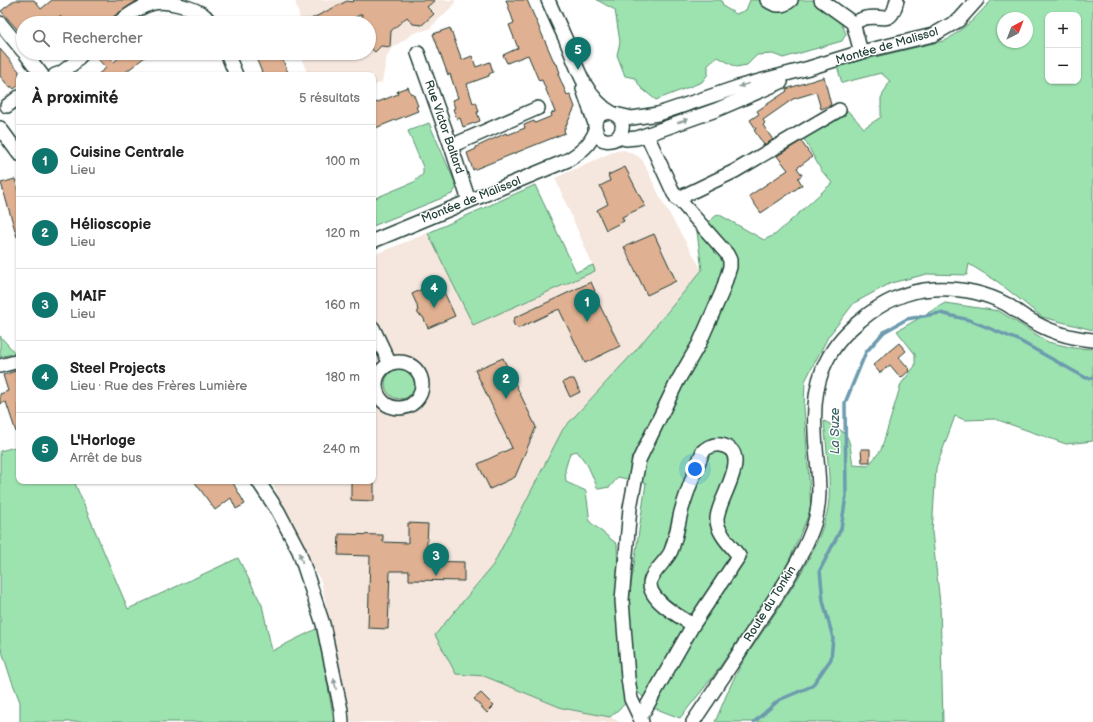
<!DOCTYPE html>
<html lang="fr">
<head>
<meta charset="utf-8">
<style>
  :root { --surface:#fff; --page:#f2f2f2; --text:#222; --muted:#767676; --line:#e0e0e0; --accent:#0f766e }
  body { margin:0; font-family:"Balsamiq Sans",sans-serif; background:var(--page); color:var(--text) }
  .controls { position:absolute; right:12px; top:12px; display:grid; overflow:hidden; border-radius:8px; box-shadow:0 1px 3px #0004 }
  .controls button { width:36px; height:36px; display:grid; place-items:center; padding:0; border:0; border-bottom:1px solid var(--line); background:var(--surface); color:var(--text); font:20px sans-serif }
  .compass { position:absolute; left:997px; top:12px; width:36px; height:36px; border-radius:50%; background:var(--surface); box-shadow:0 1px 3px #0004; rotate:42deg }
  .you { position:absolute; left:695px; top:469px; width:14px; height:14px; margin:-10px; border:3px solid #fff; border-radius:50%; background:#1a73e8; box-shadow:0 0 0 6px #1a73e833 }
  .badge { display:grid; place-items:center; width:26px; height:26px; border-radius:50%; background:var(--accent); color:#fff; font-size:13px; font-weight:700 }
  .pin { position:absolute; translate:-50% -33px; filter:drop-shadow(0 1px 2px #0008) }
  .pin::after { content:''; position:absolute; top:21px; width:14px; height:12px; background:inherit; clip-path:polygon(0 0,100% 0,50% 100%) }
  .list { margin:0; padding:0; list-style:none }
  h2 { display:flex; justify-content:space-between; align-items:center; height:52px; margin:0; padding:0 16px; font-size:17px }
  h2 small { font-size:13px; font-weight:400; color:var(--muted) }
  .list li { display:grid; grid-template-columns:26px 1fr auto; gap:12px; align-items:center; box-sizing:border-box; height:72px; padding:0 16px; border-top:1px solid var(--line) }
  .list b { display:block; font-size:15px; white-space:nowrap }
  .list p { margin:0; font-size:13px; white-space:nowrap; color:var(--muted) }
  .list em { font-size:13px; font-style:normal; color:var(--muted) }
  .icon { flex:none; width:22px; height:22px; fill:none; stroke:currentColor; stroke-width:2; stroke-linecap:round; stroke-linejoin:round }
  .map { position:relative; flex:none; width:1093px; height:722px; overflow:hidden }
  .search { position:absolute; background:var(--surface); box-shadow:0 1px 3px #0004; left:16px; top:16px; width:360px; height:44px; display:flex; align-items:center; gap:10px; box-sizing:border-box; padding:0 14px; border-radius:22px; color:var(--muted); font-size:15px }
  .panel { position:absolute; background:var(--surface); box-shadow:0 1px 3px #0004; left:16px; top:72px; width:360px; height:412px; border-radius:8px }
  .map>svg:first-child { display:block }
  .built { fill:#f5e7de }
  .green { fill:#9de3b0; stroke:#5e9072; fill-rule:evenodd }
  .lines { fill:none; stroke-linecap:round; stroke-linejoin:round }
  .stream { stroke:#6c9bae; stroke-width:3.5 }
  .building { fill:#dfb091; stroke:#1f3d34 }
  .minor-casing { stroke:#1f3d34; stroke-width:16 }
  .minor { stroke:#fff; stroke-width:13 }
  .oneway { fill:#8f9e9a }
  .labels { text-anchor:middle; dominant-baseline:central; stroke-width:3; stroke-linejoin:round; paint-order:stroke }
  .street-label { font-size:12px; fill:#1f3d34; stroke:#fff }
  .water-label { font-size:13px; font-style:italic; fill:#3f6467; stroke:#fff }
</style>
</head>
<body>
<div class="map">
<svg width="1093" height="722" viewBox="0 0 1093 722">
  <rect width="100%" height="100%" fill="#fff"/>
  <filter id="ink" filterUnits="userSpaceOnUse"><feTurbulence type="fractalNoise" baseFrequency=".025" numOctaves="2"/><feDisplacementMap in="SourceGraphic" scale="8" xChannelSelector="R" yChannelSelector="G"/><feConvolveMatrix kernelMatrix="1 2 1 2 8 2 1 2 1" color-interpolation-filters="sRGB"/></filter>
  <g filter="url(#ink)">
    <!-- built -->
    <g class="built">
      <polygon points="295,0 455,0 455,4 429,29 414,33 391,49 387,56 382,82 373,86 373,75 308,75 299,53 369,53 369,23 301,23"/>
      <polygon points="624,150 638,156 643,161 662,201 702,270 636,350 563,429 493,565 435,635 456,674 484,676 562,708 610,717 620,722 350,722 350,711 321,582 271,481 373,481 373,255 428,233 473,325 595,271 555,178 615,151"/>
    </g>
    <!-- green -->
    <g class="green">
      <polygon points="597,0 721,0 724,7 736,14 746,10 750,0 813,0 836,17 842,25 846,34 842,41 783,58 773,54 757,55 747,65 736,67 718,57 708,65 708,74 702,82 656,100 641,88 635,78 625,76 617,55 620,42 615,10"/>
      <path d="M 992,0 L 1093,0 L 1093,330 L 1042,317 L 998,282 L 969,264 L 967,275 L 927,274 L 891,283 L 854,303 L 828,337 L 805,381 L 804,407 L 811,509 L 782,577 L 712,678 L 680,718 L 654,708 L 637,691 L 633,675 L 629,599 L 646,483 L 618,477 L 610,487 L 598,489 L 588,466 L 577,451 L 570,453 L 565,470 L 566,482 L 586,491 L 590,522 L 617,544 L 619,619 L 626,703 L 610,717 L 562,708 L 484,676 L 456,674 L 435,635 L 493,565 L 563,429 L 636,350 L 702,270 L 697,232 L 718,214 L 764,240 L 776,234 L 832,183 L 821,170 L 803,137 L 847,110 L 864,128 L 881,117 L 881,98 L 890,81 L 881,73 L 842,83 L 837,66 L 947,40 L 972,21 ZM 1048,15 L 1078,15 L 1078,81 L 1048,81 ZM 1003,18 L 1027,18 L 1027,42 L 1003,42 Z"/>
      <polygon points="429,123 457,187 452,194 373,226 373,199 414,182 423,174 423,167 408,131"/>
      <polygon points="535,185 576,272 593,265 595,271 473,325 428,233"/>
      <path d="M 945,303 L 999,311 L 1048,342 L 1074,348 L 1093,349 L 1093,441 L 1066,444 L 995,419 L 965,420 L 955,416 L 936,468 L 932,532 L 940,603 L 943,722 L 715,722 C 723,704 730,684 740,667 C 768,619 817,563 828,508 C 832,485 826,445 824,421 C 852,435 848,435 853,465 L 868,466 L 881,450 L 901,384 L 915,366 L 915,354 L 897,331 Z"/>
      <polygon points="0,336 15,353 0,357"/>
      <circle cx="400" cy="384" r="15"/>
      <polygon points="19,446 19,481 74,481 128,609 238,558 262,605 272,651 318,628 334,722 20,722 20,702 10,676 0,645 0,451"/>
    </g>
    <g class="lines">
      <!-- stream -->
      <polyline class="stream" points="754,722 779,700 812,686 831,659 833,638 823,601 820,570 841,529 846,496 845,403 866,352 884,332 907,319 940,313 969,320 1018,340 1086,378 1093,378"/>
    </g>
    <!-- building -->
    <g class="building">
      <polygon points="15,0 34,0 41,9 52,0 138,0 113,17 110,23 66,23 60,16 51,23 23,23 23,36 1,11"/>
      <polygon points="354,0 435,0 427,7 434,14 422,25 413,24 407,17 391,31 390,47 381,46 375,52 369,47 369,23 362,23 362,14 343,23 303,23 347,1 352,2"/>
      <polygon points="506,0 527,0 555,64 557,64 560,73 558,74 567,95 570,94 575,107 564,130 565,133 473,170 467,153 476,149 476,147 506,133 507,135 525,128 524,125 534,121 535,123 552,116 551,113 555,112 542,80 539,81 528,55 507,63 503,55 518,48 509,25 514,23"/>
      <polygon points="450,28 462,60 472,56 476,67 490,62 493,72 489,74 489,76 467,84 473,103 476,102 479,112 477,112 480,121 463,127 460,118 457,119 453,109 455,108 452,100 458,98 450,74 448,75 433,34"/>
      <polygon points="0,49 19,71 19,85 14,89 11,86 10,88 0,76"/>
      <polygon points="103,53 106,53 114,62 124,53 150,53 122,75 97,75 106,68 97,58"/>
      <polygon points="254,53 280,53 289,75 263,75"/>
      <polygon points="824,77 831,105 821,109 816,92 793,99 763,120 765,123 763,125 773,140 764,145 754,130 756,129 750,120 759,114 757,111 787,91 786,89"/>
      <polygon points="408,87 411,94 413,93 418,106 416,107 418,111 373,129 373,104 398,94 397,91"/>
      <polygon points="801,141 812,157 797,168 802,175 798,178 802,185 761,213 749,196 788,170 777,156"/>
      <polygon points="625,167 645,206 622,217 624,221 606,230 597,210 608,204 600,186 610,181 608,175"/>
      <polygon points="15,179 19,194 19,237 17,237 1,183"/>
      <polygon points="654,234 676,281 647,295 624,247"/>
      <polygon points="439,281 455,316 428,328 423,317 418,314 417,305 412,294"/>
      <polygon points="591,282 595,291 593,292 620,346 585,363 559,309 519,328 517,328 514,325 513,322 514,318"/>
      <polygon points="899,343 906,351 899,357 910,370 901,378 890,365 880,373 873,365"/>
      <polygon points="503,358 536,427 515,477 490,489 478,464 512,448 475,370"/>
      <polygon points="19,370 19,435 17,435 6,402 0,404 0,394 8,391 3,375"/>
      <polygon points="570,379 574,379 580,392 570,397 563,382"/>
      <polygon points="861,449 870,449 870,462 862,462"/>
      <polygon points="194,481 232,481 245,504 236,509 231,498 215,510"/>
      <polygon points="351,481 374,481 374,501 351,500"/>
      <polygon points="408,523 428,524 426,561 464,562 464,581 409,580 409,571 390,571 388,629 368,628 370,556 338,555 339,534 383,535 383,542 408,543"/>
      <polygon points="481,693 494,706 487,713 474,699"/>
    </g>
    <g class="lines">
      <defs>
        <g id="minor">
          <path d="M 548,0 C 554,14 560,27 566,40 C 576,66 586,98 612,113"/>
          <path d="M 767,0 C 775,6 783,7 791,0"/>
          <polyline points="821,0 853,23 861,52"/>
          <polyline points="0,23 23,51"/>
          <path d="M 118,23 C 128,15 141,6 154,3 C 166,0 196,8 205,16 C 207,18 209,21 211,23"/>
          <path d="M 853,23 C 857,22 861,19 865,18 C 884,14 891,27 897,0"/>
          <polyline points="25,53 42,75"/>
          <polyline points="227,53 236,75"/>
          <polyline points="418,53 451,146 469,201"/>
          <polyline points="55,75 61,73 74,63 83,53"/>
          <polyline points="583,89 595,124"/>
          <polyline points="7,106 19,97"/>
          <polyline points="615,114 632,118 658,114 741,86 809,68 861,52 933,35 959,20 977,0"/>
          <polyline points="0,128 19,154"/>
          <path d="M 618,137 C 633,118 605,103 596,120 C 594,124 595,129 596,133 C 601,142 611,142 618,137 L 626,139 L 637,138 L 716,110 L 781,82"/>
          <polyline points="451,146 538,108"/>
          <polyline points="677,199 735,171 839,110"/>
          <path d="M 373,241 L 568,160 C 581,152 590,145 596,130"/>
          <polyline points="373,328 390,364"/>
          <circle cx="399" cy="385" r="23"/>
          <polyline points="0,366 19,361"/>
          <polyline points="258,481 278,511 299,551 323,624 341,710 342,722"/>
          <path d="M 640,718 L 693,625 L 739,556 C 732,547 717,533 717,520 C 716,501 756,451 720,445 C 713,444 708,447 703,451 C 695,471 687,491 681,512 C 678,525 676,538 671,551 C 667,561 650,573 650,584 C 650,601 680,617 693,625"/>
          <polyline points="642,722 631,699 628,678 622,600 630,508 639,460 677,382 699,344 722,292 730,267 730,260 727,254 674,194 647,135"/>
          <path d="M 693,722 C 716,688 739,653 761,619 C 780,591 800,562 812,530 C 825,497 816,466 815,432 C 812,385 823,350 861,320 C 881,303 907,290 934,289 C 959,288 985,293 1006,304 C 1013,308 1020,314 1027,318 C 1047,331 1069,338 1093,340"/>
        </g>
      </defs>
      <!-- minor casing -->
      <use href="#minor" class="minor-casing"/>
      <!-- minor -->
      <use href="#minor" class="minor"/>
    </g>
    <!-- one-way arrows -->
    <defs><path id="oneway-solid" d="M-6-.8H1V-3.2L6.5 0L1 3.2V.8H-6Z"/></defs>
    <g class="oneway">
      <use href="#oneway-solid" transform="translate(744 85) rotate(164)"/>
      <use href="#oneway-solid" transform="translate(683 121) rotate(-18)"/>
      <use href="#oneway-solid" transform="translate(301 558) rotate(-107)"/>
      <use href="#oneway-solid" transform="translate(335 684) rotate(-102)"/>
    </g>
  </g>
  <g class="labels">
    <!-- street labels -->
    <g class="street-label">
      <text transform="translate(887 46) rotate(-16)">Montée de Malissol</text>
      <text transform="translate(444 127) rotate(71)">Rue Victor Baltard</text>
      <text transform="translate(471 200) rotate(-22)">Montée de Malissol</text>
      <text transform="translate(770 604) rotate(-58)">Route du Tonkin</text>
    </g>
    <!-- water labels -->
    <g class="water-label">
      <text transform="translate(835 431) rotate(-90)">La Suze</text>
    </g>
  </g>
</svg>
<div class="controls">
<button>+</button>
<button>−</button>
</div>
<svg class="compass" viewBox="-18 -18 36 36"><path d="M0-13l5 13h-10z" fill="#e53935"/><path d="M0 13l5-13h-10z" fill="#767676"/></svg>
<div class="you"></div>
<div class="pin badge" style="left:587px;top:322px">1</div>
<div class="pin badge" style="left:506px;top:399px">2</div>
<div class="pin badge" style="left:436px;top:576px">3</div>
<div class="pin badge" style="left:434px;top:308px">4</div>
<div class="pin badge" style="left:578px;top:70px">5</div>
<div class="search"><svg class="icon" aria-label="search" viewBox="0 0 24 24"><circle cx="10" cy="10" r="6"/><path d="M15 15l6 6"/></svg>Rechercher</div>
<section class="panel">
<h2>À proximité<small>5 résultats</small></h2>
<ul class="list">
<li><span class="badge">1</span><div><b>Cuisine Centrale</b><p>Lieu</p></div><em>100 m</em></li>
<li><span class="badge">2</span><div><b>Hélioscopie</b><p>Lieu</p></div><em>120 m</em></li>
<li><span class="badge">3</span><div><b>MAIF</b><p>Lieu</p></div><em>160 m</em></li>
<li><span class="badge">4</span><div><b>Steel Projects</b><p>Lieu · Rue des Frères Lumière</p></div><em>180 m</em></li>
<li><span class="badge">5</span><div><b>L'Horloge</b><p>Arrêt de bus</p></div><em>240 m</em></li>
</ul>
</section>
</div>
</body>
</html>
